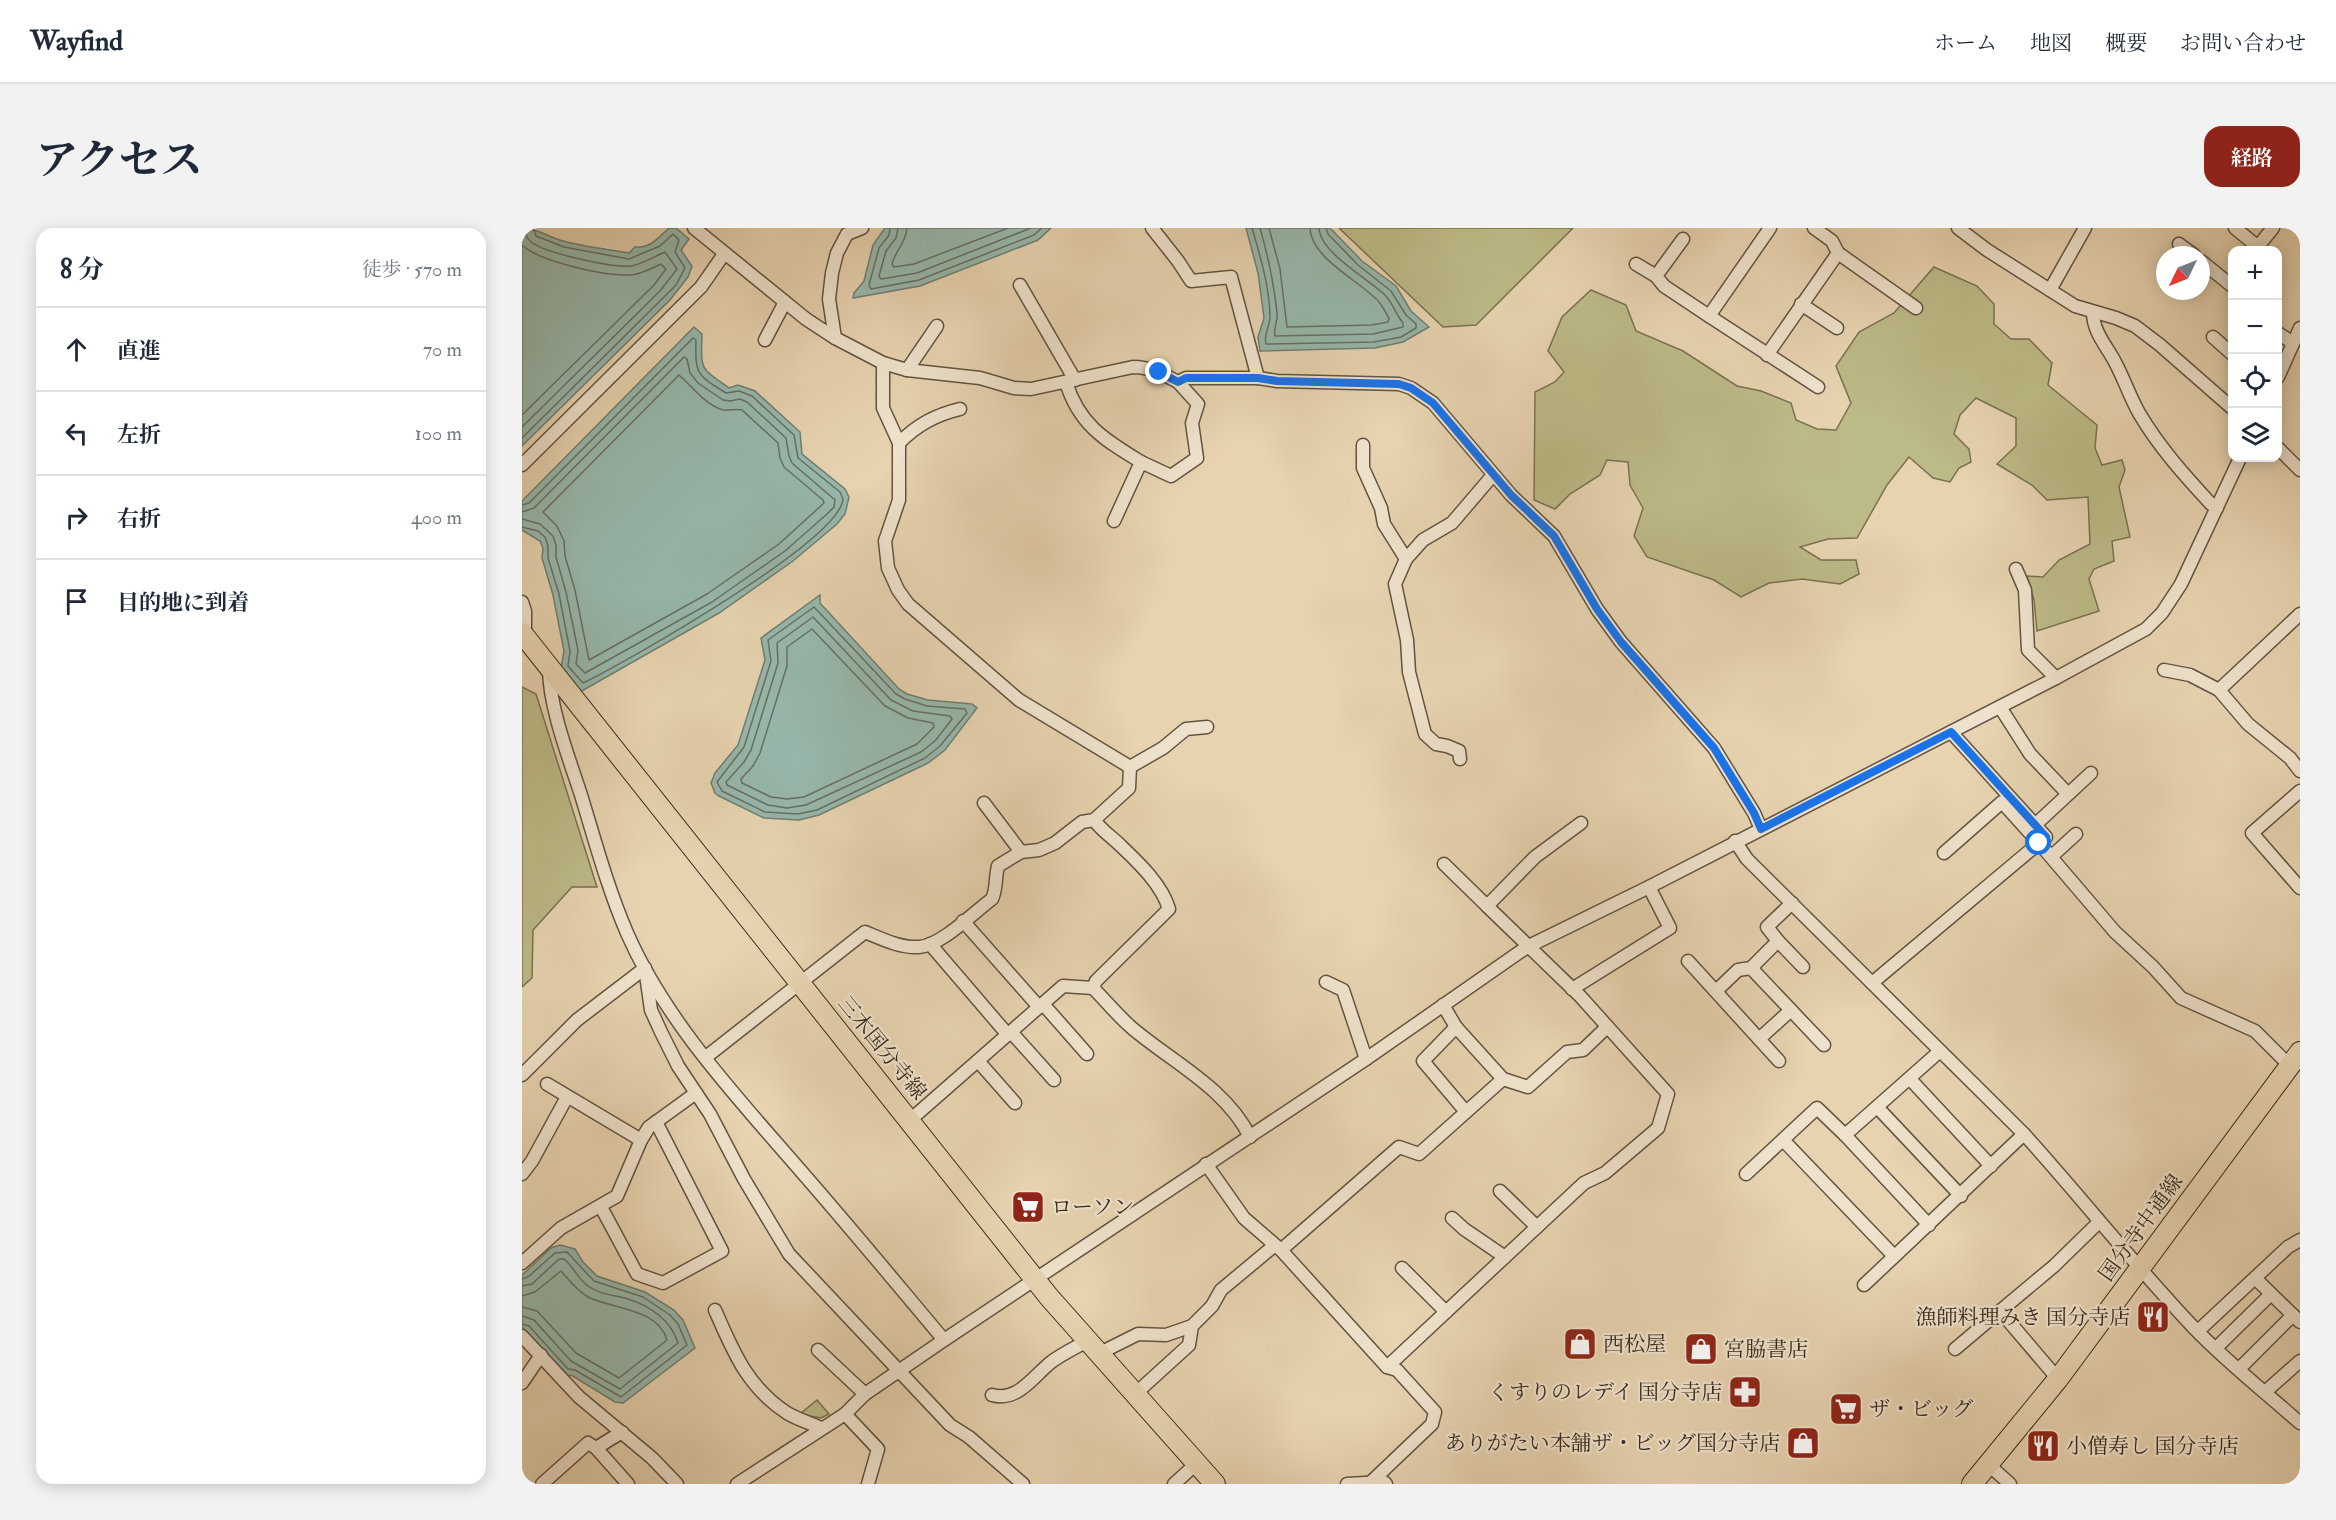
<!DOCTYPE html>
<html lang="ja">
<head>
<meta charset="utf-8">
<style>
  :root { --surface:#fff; --page:#f2f2f3; --text:#1f2937; --muted:#747a83; --line:#e0e1e3; --accent:#8f2418 }
  body { margin:0; font-family:"IM FELL Double Pica","Noto Serif JP",serif; background:var(--page); color:var(--text) }
  .controls { position:absolute; right:18px; top:18px; display:grid; overflow:hidden; border-radius:12px; box-shadow:0 3px 15px #0003 }
  .controls button { width:54px; height:54px; display:grid; place-items:center; padding:0; border:0; border-bottom:2px solid var(--line); background:var(--surface); color:var(--text); font:30px sans-serif }
  .compass { position:absolute; left:1634px; top:18px; width:54px; height:54px; border-radius:50%; background:var(--surface); box-shadow:0 3px 15px #0003; rotate:227deg }
  .stop { position:absolute; width:18px; height:18px; margin:-14px; border:4px solid #1a73e8; border-radius:50%; background:#fff }
  .stop.end { background:#1a73e8; border-color:#fff; box-shadow:0 2px 6px #0008 }
  .list { margin:0; padding:0; list-style:none }
  h2 { display:flex; justify-content:space-between; align-items:center; height:78px; margin:0; padding:0 24px; font-size:26px }
  h2 small { font-size:20px; font-weight:400; color:var(--muted) }
  .list li { display:grid; grid-template-columns:39px 1fr auto; gap:18px; align-items:center; box-sizing:border-box; height:84px; padding:0 24px; border-top:2px solid var(--line) }
  .list b { display:block; font-size:22px; white-space:nowrap }
  .list em { font-size:20px; font-style:normal; color:var(--muted) }
  .icon { flex:none; width:33px; height:33px; fill:none; stroke:currentColor; stroke-width:2; stroke-linecap:round; stroke-linejoin:round }
  .map { position:relative; flex:none; width:1778px; height:1256px; overflow:hidden; border-radius:18px }
  header { display:flex; align-items:center; gap:36px; box-sizing:border-box; height:84px; padding:0 30px; background:var(--surface); border-bottom:2px solid var(--line) }
  header strong { font-size:28px }
  nav { display:flex; gap:33px; margin-inline-start:auto; font-size:21px }
  .intro { display:flex; align-items:center; justify-content:space-between; box-sizing:border-box; height:144px; padding:0 36px }
  h1 { margin:0; font-size:42px }
  .button { padding:15px 27px; border-radius:18px; background:var(--accent); color:#fff; font-size:21px; font-weight:700 }
  main { display:flex; gap:36px; padding:0 36px }
  aside { flex:1; background:var(--surface); border-radius:18px; box-shadow:0 3px 15px #0003 }
  .map>svg:first-child { display:block }
  .green { fill:#bcba87; stroke:#797252; stroke-width:1.5 }
  .water { fill:#97b8ac; stroke:#707f72; stroke-width:1.5 }
  .lines { fill:none; stroke-linecap:round; stroke-linejoin:round }
  .shore { stroke:#667064; stroke-width:1.5 }
  .street-casing { stroke:#625441; stroke-width:15 }
  .primary-casing { stroke:#36291c; stroke-width:22 }
  .street { stroke:#efe2cc; stroke-width:12 }
  .primary { stroke:#e7d3b0; stroke-width:20 }
  .route { stroke:#1a73e8; stroke-width:8 }
  .labels { text-anchor:middle; dominant-baseline:central; stroke-width:4.5; stroke-linejoin:round; paint-order:stroke }
  .street-label { font-size:21px; fill:#36291c; stroke:#efe2cc }
  .poi-label { font-size:21px; fill:#36291c; stroke:#efe2cc; text-anchor:start }
</style>
</head>
<body>
<header>
<strong>Wayfind</strong>
<nav><a>ホーム</a><a>地図</a><a>概要</a><a>お問い合わせ</a></nav>
</header>
<div class="intro"><h1>アクセス</h1><a class="button">経路</a></div>
<main>
<aside>
<h2>8 分<small>徒歩 · 570 m</small></h2>
<ul class="list">
<li><svg class="icon" aria-label="ahead" viewBox="0 0 24 24"><path d="M12 20V5M6 11l6-6 6 6"/></svg><div><b>直進</b></div><em>70 m</em></li>
<li><svg class="icon" aria-label="left" viewBox="0 0 24 24"><path d="M17 20v-9H6M10 6l-5 5 5 5"/></svg><div><b>左折</b></div><em>100 m</em></li>
<li><svg class="icon" aria-label="right" viewBox="0 0 24 24"><path d="M7 20v-9h11M14 6l5 5-5 5"/></svg><div><b>右折</b></div><em>400 m</em></li>
<li><svg class="icon" aria-label="arrive" viewBox="0 0 24 24"><path d="M6 21V4h12l-3 4 3 4H6"/></svg><div><b>目的地に到着</b></div></li>
</ul>
</aside>
<div class="map">
<svg width="1778" height="1256" viewBox="0 0 1778 1256">
  <rect width="100%" height="100%" fill="#e7d3b0"/>
  <filter id="stains"><feTurbulence type="fractalNoise" baseFrequency=".00333" numOctaves="4"/><feColorMatrix values="0 0 0 0 .2 0 0 0 0 .09 0 0 0 0 .02 0 0 0 .5 -.17"/></filter>
  <radialGradient id="worn" r=".72"><stop offset=".6" stop-color="#630" stop-opacity="0"/><stop offset="1" stop-color="#630" stop-opacity=".3"/></radialGradient>
  <!-- green -->
  <g class="green">
    <polygon points="817,0 1051,0 954,97 921,99"/>
    <polygon points="1412,39 1455,58 1472,76 1472,96 1489,111 1507,111 1530,135 1526,157 1575,197 1573,220 1580,237 1600,232 1603,242 1597,259 1608,309 1590,313 1592,333 1572,341 1567,351 1577,383 1515,403 1512,372 1505,348 1521,349 1537,332 1568,316 1566,269 1525,272 1510,257 1475,236 1494,218 1494,190 1454,170 1438,187 1432,206 1447,221 1449,234 1437,240 1428,254 1411,250 1387,229 1365,257 1335,310 1306,311 1278,319 1299,332 1334,332 1337,346 1318,356 1280,351 1247,355 1219,369 1192,352 1125,329 1112,308 1121,280 1108,257 1106,234 1085,232 1078,247 1048,266 1033,281 1012,272 1013,164 1033,154 1042,144 1026,123 1040,89 1069,62 1104,77 1114,103 1161,123 1215,158 1239,163 1269,175 1274,192 1295,201 1314,202 1329,175 1314,138 1337,104 1372,85"/>
    <polygon points="0,459 14,466 75,659 50,659 11,702 10,750 0,759"/>
    <polygon points="295,1172 307,1186 299,1190 278,1186"/>
  </g>
  <!-- water -->
  <g class="water">
    <path d="M 0,0 C 15,0 26,9 41,13 C 62,19 85,21 107,25 L 113,19 C 129,20 136,10 147,0 L 154,0 L 167,11 L 159,22 L 170,38 L 166,49 L 148,72 L 0,218 Z"/>
    <polygon points="363,0 529,0 516,12 398,58 331,70 332,65 342,53 351,17"/>
    <polygon points="724,0 808,0 840,33 874,58 889,83 907,99 881,114 853,120 738,123 736,109 742,90 736,45"/>
    <path d="M 172,99 L 180,106 C 179,142 177,139 207,160 L 216,157 L 233,163 L 278,204 L 280,226 L 323,261 L 327,269 L 323,286 L 315,296 L 271,333 L 197,385 L 58,464 L 39,440 L 42,423 L 31,367 L 20,330 L 21,320 L 18,313 L 0,302 L 0,273 Z"/>
    <polygon points="298,367 298,375 377,461 385,466 406,472 450,476 455,480 423,522 406,535 297,587 277,592 242,590 197,568 193,565 189,555 193,545 216,517 243,432 239,410"/>
    <polygon points="38,1017 53,1021 61,1034 75,1048 123,1064 152,1082 161,1092 173,1120 101,1175 93,1174 49,1147 45,1149 0,1099 0,1047 29,1020"/>
  </g>
  <g class="lines">
    <!-- shore -->
    <g class="shore">
      <polyline points="368,0 367,7 357,20 347,57 349,61 397,52 512,7 520,0"/>
      <polyline points="376,0 374,10 364,23 357,48 359,51 395,45 509,0"/>
      <path d="M 385,0 C 384,15 373,23 370,36 L 372,39 L 392,36 L 486,0"/>
      <path d="M 730,0 C 738,27 748,61 748,89 C 748,99 741,106 744,116 L 852,114 L 879,109 L 894,100 L 894,96 L 884,87 L 869,63 L 836,37 L 806,6 L 804,0"/>
      <path d="M 738,0 C 746,28 752,56 755,85 C 756,93 751,101 753,108 L 851,106 L 881,99 L 881,95 C 874,87 871,75 863,67 C 847,51 798,25 797,0"/>
      <path d="M 747,0 L 758,41 L 765,99 L 850,97 L 866,94 L 867,90 C 864,85 861,79 857,74 C 840,54 789,31 788,0"/>
      <path d="M 0,17 C 18,34 83,48 108,47 C 118,47 130,40 139,36 L 144,41 L 132,57 L 0,187"/>
      <path d="M 157,147 C 170,158 183,177 201,182 C 208,183 214,180 220,182 L 256,215 L 258,230 L 262,239 L 301,272 L 302,275 L 257,316 L 185,366 L 67,432 L 53,362 L 43,328 L 42,313 L 35,298 L 21,284 Z"/>
      <path d="M 0,199 L 138,63 L 155,41 L 143,24 C 133,28 119,37 109,38 C 91,40 21,25 8,13 C 4,9 3,5 3,0"/>
      <polyline points="0,210 143,68 154,57 163,40 153,24 157,12 151,6 138,18 107,31 42,19 14,8 11,0"/>
      <path d="M 0,277 L 7,275 L 171,110 L 174,112 C 173,147 175,147 204,165 L 217,163 L 230,168 L 272,207 L 276,230 L 318,264 L 321,271 C 318,313 104,434 61,455 L 46,438 L 48,423 L 37,366 L 26,330 L 26,318 L 23,309 L 16,303 L 0,299"/>
      <polyline points="0,284 12,280 162,129 165,131 168,145 176,155 201,172 208,173 218,171 225,174 264,210 267,228 270,235 313,272 312,279 305,286 263,323 190,374 63,445 54,436 56,422 44,364 34,329 34,317 31,308 18,296 0,291"/>
      <polygon points="292,379 374,466 383,471 405,478 443,481 445,485 418,518 403,530 295,582 276,586 243,584 200,563 195,554 222,519 249,433 246,412"/>
      <polygon points="291,389 369,472 391,483 428,488 430,491 413,513 399,524 284,577 265,580 246,577 205,557 204,554 222,534 229,522 256,435 255,415"/>
      <polygon points="290,401 363,478 386,490 411,495 412,499 395,516 282,569 265,571 249,569 220,555 219,551 231,538 238,525 265,438 265,419"/>
      <polyline points="0,1051 6,1049 33,1025 45,1024 72,1053 121,1069 148,1087 156,1096 165,1117 99,1169 53,1142 46,1141 7,1098 0,1096"/>
      <path d="M 0,1058 L 10,1056 L 37,1031 L 42,1031 C 51,1038 56,1051 66,1058 C 78,1067 93,1067 106,1071 C 128,1078 149,1092 156,1115 L 98,1161 L 49,1133 L 12,1092 L 0,1088"/>
      <path d="M 0,1068 L 13,1064 L 39,1043 C 47,1052 55,1063 66,1069 C 90,1081 136,1080 145,1112 L 97,1150 L 54,1125 L 15,1083 L 0,1079"/>
    </g>
    <defs>
      <g id="street">
        <path d="M 172,0 L 284,91 L 313,110 L 361,135 L 385,142 L 458,150 L 492,160 L 509,161 L 611,139 C 628,139 641,146 656,154 L 664,150 L 736,150 L 755,153 L 877,156 L 889,160 L 911,175 L 989,267 L 1032,308 L 1075,381 L 1099,414 L 1192,520 L 1232,585 L 1239,601"/>
        <polyline points="630,0 656,33 669,53 709,49 736,150"/>
        <polyline points="1248,0 1187,88 1296,159"/>
        <polyline points="1292,0 1310,13 1316,25 1394,80"/>
        <polyline points="1436,0 1465,22 1553,78 1594,90 1613,98 1638,117 1710,180"/>
        <polyline points="1713,0 1736,19"/>
        <polyline points="1161,11 1134,48 1142,58 1187,88"/>
        <polyline points="1657,16 1672,27"/>
        <polyline points="1733,22 1751,0"/>
        <polyline points="1679,33 1710,58"/>
        <polyline points="1114,36 1134,48"/>
        <polyline points="498,57 553,152"/>
        <polyline points="1528,62 1563,0"/>
        <polyline points="1279,76 1315,100"/>
        <path d="M 1571,84 C 1571,104 1584,117 1593,134 C 1602,151 1608,169 1617,185 C 1637,219 1663,248 1689,276 L 1695,280"/>
        <polyline points="1756,105 1771,115"/>
        <polyline points="1691,109 1710,126"/>
        <polyline points="313,110 307,71 310,45 315,25 325,6 340,0"/>
        <polyline points="243,112 263,74"/>
        <polyline points="1245,127 1316,25"/>
        <polyline points="385,142 415,98"/>
        <polyline points="1756,149 1778,100"/>
        <path d="M 544,154 C 557,197 583,212 619,234 L 592,293"/>
        <path d="M 377,215 C 395,197 413,187 438,181"/>
        <polyline points="841,217 841,240 859,280 862,296 884,331 901,312 930,295 971,247"/>
        <polyline points="1756,220 1778,242"/>
        <polyline points="619,234 649,248 675,230 670,195 676,176 656,154"/>
        <polyline points="0,237 179,59 202,26"/>
        <polyline points="884,331 873,356 885,412 887,444 903,506 914,516 925,518 937,523 938,531"/>
        <polyline points="1494,341 1503,362 1506,422 1534,450"/>
        <polyline points="0,374 3,383 3,408"/>
        <polyline points="1778,386 1697,462 1726,496 1768,530 1778,543"/>
        <path d="M 27,440 C 27,479 47,530 59,567 C 73,613 86,661 105,705 C 144,794 215,869 278,942 C 327,998 374,1055 422,1112"/>
        <polyline points="1642,442 1668,447 1697,462"/>
        <polyline points="1478,479 1508,526 1546,566"/>
        <polyline points="1429,504 1524,609 1517,615 1593,704 1631,739 1659,770 1733,803 1768,838"/>
        <polyline points="608,539 641,520 664,501 685,499"/>
        <polyline points="1778,563 1730,605 1778,660"/>
        <polyline points="462,575 499,624"/>
        <path d="M 572,592 C 580,603 590,609 599,618 C 617,635 640,657 647,681 L 574,753 L 571,760 C 584,773 596,788 610,800 C 650,834 704,860 728,909"/>
        <polyline points="1513,597 1569,545"/>
        <path d="M 1213,613 L 1225,631 L 1502,906 C 1560,970 1613,1038 1673,1101 C 1705,1134 1743,1164 1778,1195"/>
        <polyline points="1530,628 1554,606"/>
        <polyline points="922,636 965,678"/>
        <polyline points="441,693 517,779"/>
        <polyline points="1256,713 1281,739"/>
        <polyline points="408,716 486,807"/>
        <polyline points="1166,733 1257,833"/>
        <polyline points="1229,740 1302,817"/>
        <polyline points="804,754 821,762 844,831"/>
        <polyline points="1350,755 1517,615 1480,574 1422,625"/>
        <polyline points="1050,761 1148,700 1127,659"/>
        <polyline points="1194,763 1216,742 1229,740 1256,713 1245,699 1270,675"/>
        <polyline points="521,776 565,826"/>
        <polyline points="934,799 901,833 944,884"/>
        <polyline points="489,804 532,852"/>
        <polyline points="1237,811 1269,782"/>
        <path d="M 184,829 L 343,704 C 360,711 378,720 397,719 C 419,718 452,684 470,671 C 475,661 473,649 476,638 L 499,624 L 517,622 L 533,615 L 560,594 L 572,592 L 607,560 L 608,539 L 497,472 L 386,376 L 376,362 L 366,340 L 363,313 L 377,272 L 377,215 L 361,180 L 361,135"/>
        <polyline points="456,833 493,875"/>
        <polyline points="0,847 55,792 123,740 129,782 139,804 156,838 188,886 222,951 267,1026 428,1197 447,1209 501,1256"/>
        <polyline points="981,851 1006,859 1045,824 1061,822 1085,799"/>
        <polyline points="1388,851 1469,938"/>
        <polyline points="25,856 119,912"/>
        <polyline points="1356,880 1439,968"/>
        <polyline points="387,893 541,758 571,760"/>
        <polyline points="1323,907 1407,997"/>
        <polyline points="1261,912 1372,1028"/>
        <polyline points="684,936 722,990 759,1022 865,1139 875,1142 913,1184 910,1196 848,1255"/>
        <polyline points="0,946 10,933 45,869"/>
        <polyline points="1224,946 1295,880 1323,907 1418,823"/>
        <polyline points="978,963 1015,999"/>
        <polyline points="79,979 115,1046 141,1055 200,1023 134,894"/>
        <polyline points="930,990 942,1001 983,1029"/>
        <polyline points="759,1022 877,919 897,926 981,851 934,799 921,777"/>
        <polyline points="0,1035 39,1000 95,968 119,912 127,899 174,865"/>
        <polyline points="880,1040 924,1084"/>
        <polyline points="1733,1050 1778,1094"/>
        <polyline points="1342,1057 1502,906"/>
        <path d="M 193,1082 C 211,1123 225,1159 265,1185 C 275,1191 288,1195 299,1200"/>
        <polyline points="1676,1103 1766,1019 1778,1012"/>
        <polyline points="0,1108 57,1169 130,1230 155,1256"/>
        <polyline points="1694,1120 1749,1066"/>
        <polyline points="1433,1121 1478,1083"/>
        <polyline points="296,1122 343,1166"/>
        <polyline points="576,1126 616,1106 644,1107 670,1098"/>
        <polyline points="865,1139 1062,955 1083,945 1136,900 1146,866 1058,768 965,678 1013,629 1059,595"/>
        <polyline points="1717,1141 1771,1087"/>
        <polyline points="1536,1151 1478,1083 1532,1038 1577,994"/>
        <polyline points="0,1155 19,1127"/>
        <polyline points="1743,1164 1778,1133"/>
        <path d="M 470,1167 C 495,1174 510,1150 528,1135 C 539,1126 553,1120 565,1113"/>
        <polyline points="612,1167 667,1117 670,1098 690,1078 699,1062 753,1017"/>
        <polyline points="323,1186 356,1221 346,1256"/>
        <polyline points="100,1204 74,1220 106,1256"/>
        <polyline points="1467,1237 1488,1256"/>
        <polyline points="20,1256 66,1215 74,1220"/>
        <polyline points="215,1256 323,1186 343,1166 422,1112 844,831 1005,719 1127,659 1534,450 1624,401 1640,385 1659,356 1718,230"/>
        <polyline points="652,1256 674,1236"/>
        <polyline points="825,1256 862,1254 864,1256"/>
      </g>
      <g id="primary">
        <polyline points="0,405 527,1069 693,1256"/>
        <polyline points="1450,1256 1536,1151 1778,824"/>
      </g>
    </defs>
    <!-- street casing -->
    <use href="#street" class="street-casing"/>
    <!-- primary casing -->
    <use href="#primary" class="primary-casing"/>
    <!-- street -->
    <use href="#street" class="street"/>
    <!-- primary -->
    <use href="#primary" class="primary"/>
  </g>
  <g class="lines">
    <!-- route -->
    <polyline class="route" points="637,144 656,154 664,150 736,150 755,153 877,156 889,160 911,175 989,267 1032,308 1075,381 1099,414 1192,520 1232,585 1239,601 1429,504 1524,609 1517,615"/>
  </g>
  <!-- icons -->
  <defs>
    <symbol id="supermarket-square" viewBox="-11 -11 22 22"><rect x="-9" y="-9" width="18" height="18" rx="4" fill="#8f2418" stroke="#efe2cc"/><path d="M-6-5.5h2.5l.6 2H6L4.5 2H-2.5L-4.4-4H-6ZM-1.5 3.2a1.3 1.3 0 1 0 .1 0ZM3 3.2a1.3 1.3 0 1 0 .1 0Z" fill="#fff"/></symbol>
    <symbol id="restaurant-square" viewBox="-11 -11 22 22"><rect x="-9" y="-9" width="18" height="18" rx="4" fill="#8f2418" stroke="#efe2cc"/><path d="M-5-6h1v4h1v-4h1v4h1v-4h1v5L-1.5 .5V6h-2V.5L-5-1ZM5-6V6H3V1.5H1.5Q1.5-4 5-6Z" fill="#fff"/></symbol>
    <symbol id="shop-square" viewBox="-11 -11 22 22"><rect x="-9" y="-9" width="18" height="18" rx="4" fill="#8f2418" stroke="#efe2cc"/><path d="M-5-2.5h2.3a2.7 3.5 0 0 1 5.4 0H5L5.5 6h-11ZM-1.5-2.5h3a1.5 2.3 0 0 0-3 0Z" fill="#fff"/></symbol>
    <symbol id="pharmacy-square" viewBox="-11 -11 22 22"><rect x="-9" y="-9" width="18" height="18" rx="4" fill="#8f2418" stroke="#efe2cc"/><path d="M-2-6h4v4h4v4h-4v4h-4v-4h-4v-4h4Z" fill="#fff"/></symbol>
  </defs>
  <g fill-rule="evenodd">
    <use href="#supermarket-square" x="487" y="960" width="38" height="38"/>
    <use href="#restaurant-square" x="1612" y="1070" width="38" height="38"/>
    <use href="#shop-square" x="1039" y="1097" width="38" height="38"/>
    <use href="#shop-square" x="1160" y="1102" width="38" height="38"/>
    <use href="#pharmacy-square" x="1204" y="1145" width="38" height="38"/>
    <use href="#supermarket-square" x="1305" y="1162" width="38" height="38"/>
    <use href="#shop-square" x="1262" y="1196" width="38" height="38"/>
    <use href="#restaurant-square" x="1502" y="1199" width="38" height="38"/>
  </g>
  <g class="labels">
    <!-- street labels -->
    <g class="street-label">
      <text transform="translate(360 820) rotate(51)">三木国分寺線</text>
      <text transform="translate(1619 1000) rotate(-54)">国分寺中通線</text>
    </g>
    <!-- poi labels -->
    <g class="poi-label">
      <text x="529" y="979">ローソン</text>
      <text x="1608" y="1089" text-anchor="end">漁師料理みき 国分寺店</text>
      <text x="1081" y="1116">西松屋</text>
      <text x="1202" y="1121">宮脇書店</text>
      <text x="1200" y="1164" text-anchor="end">くすりのレデイ 国分寺店</text>
      <text x="1347" y="1181">ザ・ビッグ</text>
      <text x="1258" y="1215" text-anchor="end">ありがたい本舗ザ・ビッグ国分寺店</text>
      <text x="1544" y="1218">小僧寿し 国分寺店</text>
    </g>
  </g>
  <rect width="100%" height="100%" filter="url(#stains)"/>
  <rect width="100%" height="100%" fill="url(#worn)"/>
</svg>
<div class="controls">
<button>+</button>
<button>−</button>
<button><svg class="icon" aria-label="locate" viewBox="0 0 24 24"><circle cx="12" cy="12" r="6"/><path d="M12 2v4M12 18v4M2 12h4M18 12h4"/></svg></button>
<button><svg class="icon" aria-label="layers" viewBox="0 0 24 24"><path d="M12 4l9 5-9 5-9-5zM3 14l9 5 9-5"/></svg></button>
</div>
<svg class="compass" viewBox="-18 -18 36 36"><path d="M0-13l5 13h-10z" fill="#e53935"/><path d="M0 13l5-13h-10z" fill="#747a83"/></svg>
<div class="stop" style="left:1517px;top:615px"></div>
<div class="stop end" style="left:637px;top:144px"></div>
</div>
</main>
</body>
</html>
